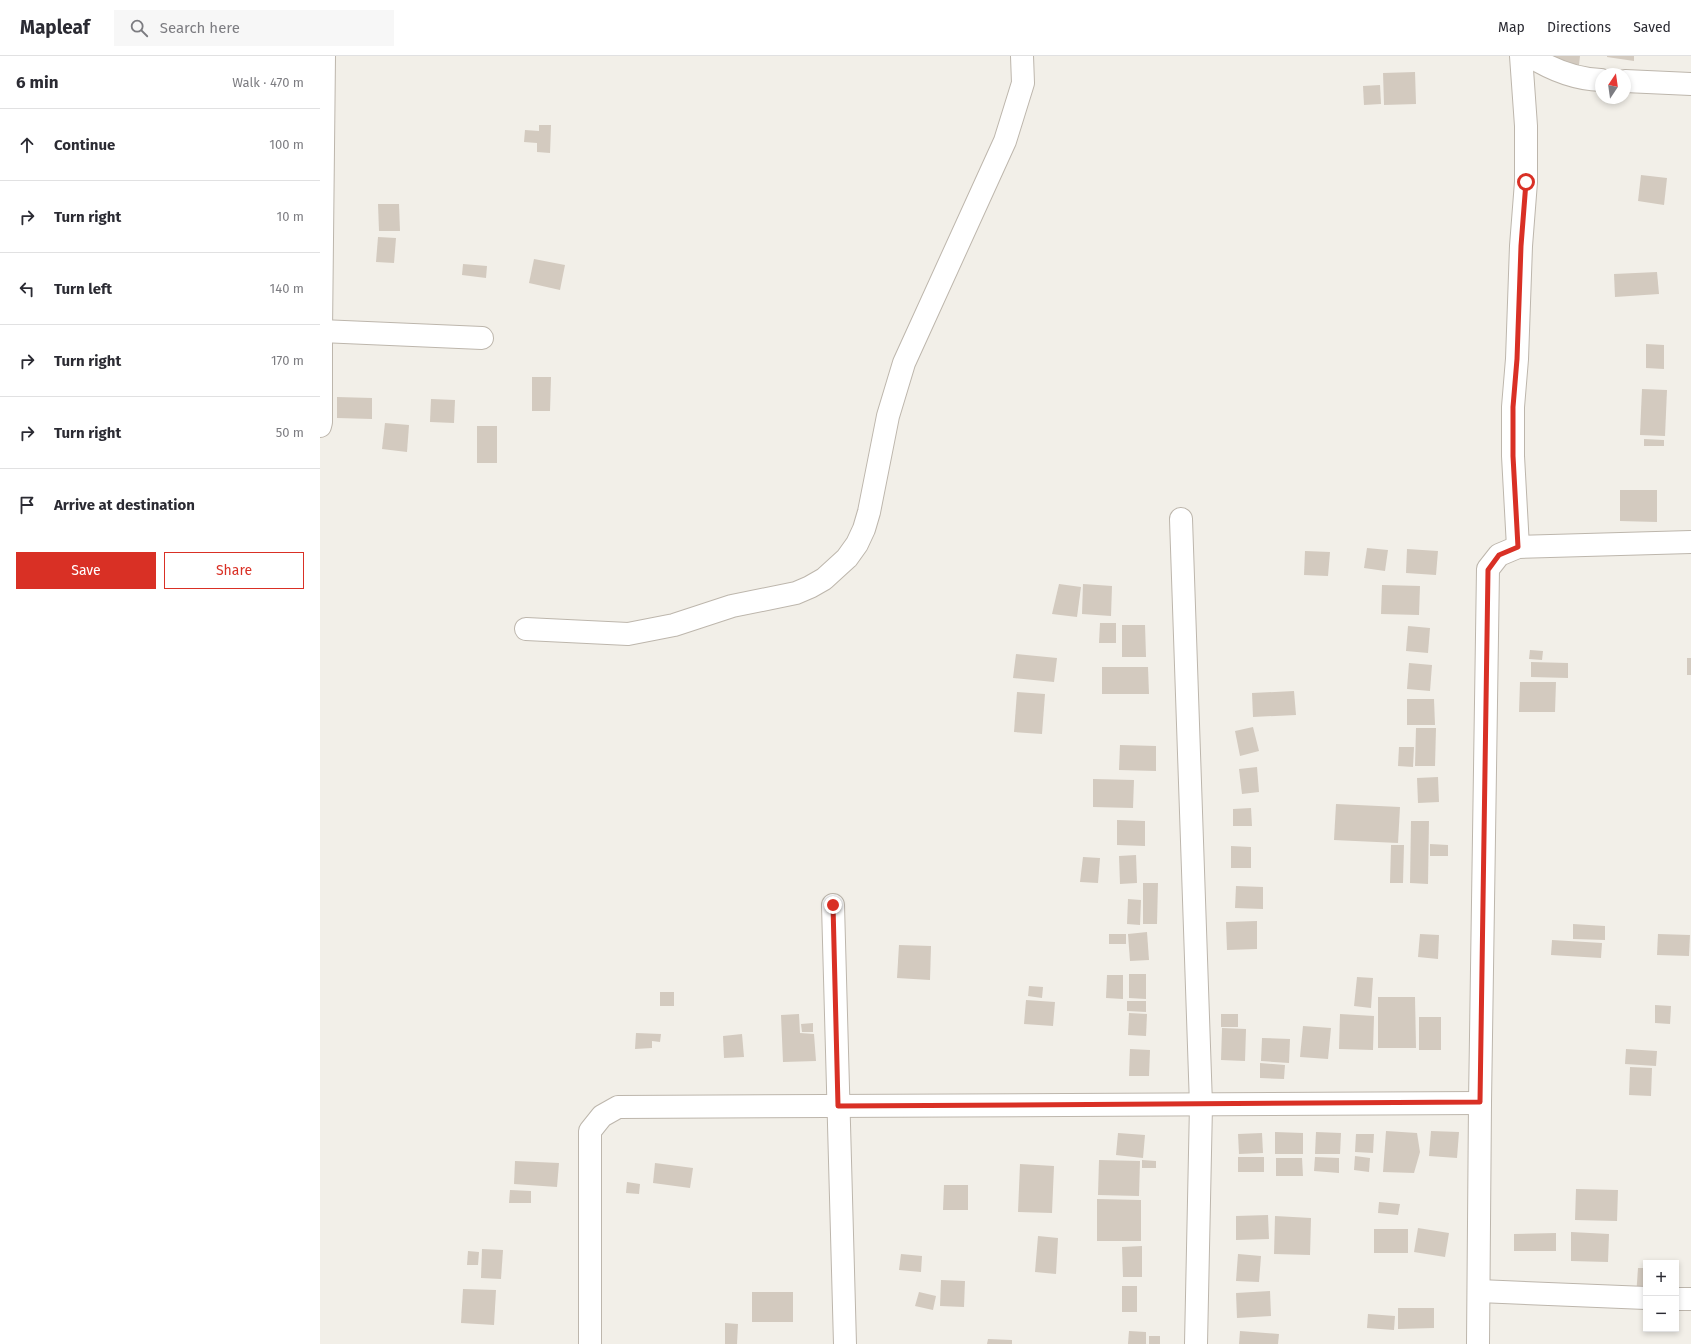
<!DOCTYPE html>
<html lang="en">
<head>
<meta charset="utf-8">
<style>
  :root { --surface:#fff; --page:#f7f7f7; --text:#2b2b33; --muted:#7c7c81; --line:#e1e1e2; --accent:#d93025 }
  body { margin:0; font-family:"Fira Sans",sans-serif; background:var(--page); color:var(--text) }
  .controls { position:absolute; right:12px; bottom:12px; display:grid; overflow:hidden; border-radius:0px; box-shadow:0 2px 6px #0003 }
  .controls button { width:36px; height:36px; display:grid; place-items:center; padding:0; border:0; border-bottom:1px solid var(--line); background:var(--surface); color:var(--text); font:20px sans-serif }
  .compass { position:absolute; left:1275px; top:12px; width:36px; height:36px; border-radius:50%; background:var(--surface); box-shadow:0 2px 6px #0003; rotate:13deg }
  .stop { position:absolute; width:12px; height:12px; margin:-9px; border:3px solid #d93025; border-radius:50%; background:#fff }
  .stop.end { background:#d93025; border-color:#fff; box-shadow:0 1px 4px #0008 }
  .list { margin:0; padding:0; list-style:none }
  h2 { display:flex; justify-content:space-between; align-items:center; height:52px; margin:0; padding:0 16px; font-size:17px }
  h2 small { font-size:13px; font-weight:400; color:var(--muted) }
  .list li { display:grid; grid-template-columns:26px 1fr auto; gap:12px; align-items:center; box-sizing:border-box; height:72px; padding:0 16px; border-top:1px solid var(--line) }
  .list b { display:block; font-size:15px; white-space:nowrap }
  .list em { font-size:13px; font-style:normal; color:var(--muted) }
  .actions { display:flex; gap:8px; padding:12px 16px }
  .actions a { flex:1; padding:9px 0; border:1px solid var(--accent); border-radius:0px; text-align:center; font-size:14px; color:var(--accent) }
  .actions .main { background:var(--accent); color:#fff }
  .icon { flex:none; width:22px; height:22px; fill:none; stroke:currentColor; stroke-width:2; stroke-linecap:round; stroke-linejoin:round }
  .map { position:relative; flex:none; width:1371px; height:1288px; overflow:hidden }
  header { display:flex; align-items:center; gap:24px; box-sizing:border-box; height:56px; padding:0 20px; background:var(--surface); border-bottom:1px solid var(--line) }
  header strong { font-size:19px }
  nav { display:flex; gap:22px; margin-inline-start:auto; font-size:14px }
  .search { width:280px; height:36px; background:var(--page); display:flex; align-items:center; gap:10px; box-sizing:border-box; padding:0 14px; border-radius:0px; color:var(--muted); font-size:15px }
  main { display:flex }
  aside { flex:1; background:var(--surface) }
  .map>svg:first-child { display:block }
  .building { fill:#d3cabf }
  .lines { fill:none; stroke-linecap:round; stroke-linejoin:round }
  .minor-casing { stroke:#bdb6ac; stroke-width:24 }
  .minor { stroke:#fff; stroke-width:22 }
  .route { stroke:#d93025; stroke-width:5 }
</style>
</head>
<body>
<header>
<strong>Mapleaf</strong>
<div class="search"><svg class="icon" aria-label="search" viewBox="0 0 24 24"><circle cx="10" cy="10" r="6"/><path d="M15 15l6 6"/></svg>Search here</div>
<nav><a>Map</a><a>Directions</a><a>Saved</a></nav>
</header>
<main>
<aside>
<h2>6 min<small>Walk · 470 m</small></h2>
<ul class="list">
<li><svg class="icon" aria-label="ahead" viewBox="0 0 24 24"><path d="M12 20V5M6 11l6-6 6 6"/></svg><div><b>Continue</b></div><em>100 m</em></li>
<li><svg class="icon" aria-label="right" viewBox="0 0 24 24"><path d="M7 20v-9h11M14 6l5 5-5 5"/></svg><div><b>Turn right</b></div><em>10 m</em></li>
<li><svg class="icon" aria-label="left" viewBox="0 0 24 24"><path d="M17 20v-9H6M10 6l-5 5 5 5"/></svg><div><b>Turn left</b></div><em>140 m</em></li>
<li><svg class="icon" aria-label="right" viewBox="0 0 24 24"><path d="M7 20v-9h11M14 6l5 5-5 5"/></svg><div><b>Turn right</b></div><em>170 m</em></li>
<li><svg class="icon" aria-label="right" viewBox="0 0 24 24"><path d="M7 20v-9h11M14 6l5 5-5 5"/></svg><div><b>Turn right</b></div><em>50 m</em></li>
<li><svg class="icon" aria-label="arrive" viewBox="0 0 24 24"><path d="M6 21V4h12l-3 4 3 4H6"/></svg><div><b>Arrive at destination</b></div></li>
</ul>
<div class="actions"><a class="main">Save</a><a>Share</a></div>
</aside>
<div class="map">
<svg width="1371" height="1288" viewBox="0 0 1371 1288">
  <rect width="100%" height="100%" fill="#f2efe8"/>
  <!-- building -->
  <g class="building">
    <polygon points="1219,0 1260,0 1259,9 1219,4"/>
    <polygon points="1287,0 1314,0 1314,5 1287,1"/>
    <polygon points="1095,16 1096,48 1064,49 1063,17"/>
    <polygon points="1060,29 1061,48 1044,49 1043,30"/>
    <polygon points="219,69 231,69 230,97 217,96 217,87 204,86 205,74 219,75"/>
    <polygon points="1321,119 1347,122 1344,149 1318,145"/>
    <polygon points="58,148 79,148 80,175 59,175"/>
    <polygon points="58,181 76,182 74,207 56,206"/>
    <polygon points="214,203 245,209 240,234 209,227"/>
    <polygon points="143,208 167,210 166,222 142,219"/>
    <polygon points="1337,216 1339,238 1295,241 1294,218"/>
    <polygon points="1326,288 1344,289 1344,313 1326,312"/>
    <polygon points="212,321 231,321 230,355 212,355"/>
    <polygon points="1322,333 1347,334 1345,380 1320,379"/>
    <polygon points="17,341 52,342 52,363 17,362"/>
    <polygon points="111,343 135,344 134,367 110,366"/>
    <polygon points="65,367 89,369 87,396 62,393"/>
    <rect x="157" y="370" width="20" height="37"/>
    <polygon points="1324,383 1344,384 1344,390 1324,390"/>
    <polygon points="1300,434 1337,434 1337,466 1300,465"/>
    <polygon points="1047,492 1068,494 1065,515 1044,512"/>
    <polygon points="1087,493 1118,495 1116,519 1086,517"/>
    <polygon points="985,495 1010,496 1008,520 984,519"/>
    <polygon points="739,528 761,531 757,561 732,558"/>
    <polygon points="763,528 792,530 791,560 762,558"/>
    <polygon points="1062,529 1100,530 1099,559 1061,558"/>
    <polygon points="780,567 796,567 796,587 779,587"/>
    <polygon points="802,569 825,569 826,601 802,601"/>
    <polygon points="1088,570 1110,572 1108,597 1086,595"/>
    <polygon points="1210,594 1223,595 1222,604 1209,603"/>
    <polygon points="696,598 737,602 734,626 693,622"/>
    <rect x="1367" y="602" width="4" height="17"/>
    <polygon points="1211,606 1248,607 1248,622 1211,621"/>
    <polygon points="1089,607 1112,609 1110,635 1087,633"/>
    <polygon points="782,611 828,611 829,638 782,638"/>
    <polygon points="1200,626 1236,626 1235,656 1199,656"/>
    <polygon points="974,635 976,659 933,661 932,637"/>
    <polygon points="697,636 725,638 722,678 694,676"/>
    <polygon points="1087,643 1114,643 1115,669 1087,669"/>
    <polygon points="933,671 939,695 920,700 915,675"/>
    <polygon points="1096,672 1116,672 1115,710 1095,710"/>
    <polygon points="800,689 836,690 836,715 799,714"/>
    <polygon points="1079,691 1094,691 1093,711 1078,710"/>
    <polygon points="937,711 939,736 922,738 919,713"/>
    <polygon points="1118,721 1119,746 1098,747 1097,722"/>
    <polygon points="773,723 814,724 813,752 773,751"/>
    <polygon points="1016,748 1080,751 1078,787 1014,784"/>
    <polygon points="931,752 932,770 913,770 913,753"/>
    <polygon points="797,764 825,765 825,790 797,789"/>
    <polygon points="1091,765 1109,765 1108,828 1090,827"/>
    <polygon points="1110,788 1128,789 1128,800 1110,800"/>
    <polygon points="1071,789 1084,789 1083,827 1070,827"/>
    <polygon points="911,790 931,791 931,812 911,812"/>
    <polygon points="816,799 817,827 800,828 799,800"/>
    <polygon points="763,801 780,802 778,827 760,826"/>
    <polygon points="823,827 838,827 837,868 823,868"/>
    <polygon points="916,830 943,831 943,853 915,852"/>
    <polygon points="808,843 821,844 820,869 807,868"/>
    <polygon points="937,865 937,893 907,894 906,866"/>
    <polygon points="1253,868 1285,870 1285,884 1253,883"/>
    <polygon points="827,876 829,904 810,905 808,878"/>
    <rect x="789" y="878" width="17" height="10"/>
    <polygon points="1100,878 1119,879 1118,903 1098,901"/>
    <polygon points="1338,878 1370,879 1369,900 1337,899"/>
    <polygon points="1232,884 1282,887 1281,902 1231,899"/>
    <polygon points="579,889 611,890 610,924 577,922"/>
    <polygon points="809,918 826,918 826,943 809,942"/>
    <polygon points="787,919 803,919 803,943 786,942"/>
    <polygon points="1037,921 1053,922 1051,952 1034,950"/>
    <polygon points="709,930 723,931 722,942 708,940"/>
    <rect x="340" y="936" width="14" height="14"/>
    <polygon points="1058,941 1095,941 1096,992 1058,992"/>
    <polygon points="706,944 735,946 733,970 704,968"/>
    <polygon points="807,945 826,945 826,956 807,955"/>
    <polygon points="1335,949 1351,950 1350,968 1335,967"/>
    <polygon points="809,957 827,958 826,980 808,979"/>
    <polygon points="479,958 480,977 494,978 496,1005 463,1006 461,959"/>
    <rect x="901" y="958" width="17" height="13"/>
    <polygon points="1020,958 1054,960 1053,994 1019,993"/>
    <rect x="1099" y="961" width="22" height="33"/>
    <polygon points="493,967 493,976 482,976 481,968"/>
    <polygon points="983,970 1011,972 1008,1003 980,1001"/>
    <polygon points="902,972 926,973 925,1005 901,1004"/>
    <polygon points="316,977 341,978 340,986 332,985 332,992 315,993"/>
    <polygon points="422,978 424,1001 404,1002 403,980"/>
    <polygon points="942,982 970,983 969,1007 941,1005"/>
    <polygon points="810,993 830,994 829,1020 809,1020"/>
    <polygon points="1306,993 1337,995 1336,1010 1305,1008"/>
    <polygon points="940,1007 965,1009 964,1023 940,1022"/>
    <polygon points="1310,1011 1332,1012 1331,1040 1309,1039"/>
    <polygon points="1066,1075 1097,1077 1100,1096 1094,1117 1063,1116"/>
    <polygon points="1111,1075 1139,1076 1137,1102 1109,1100"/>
    <polygon points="955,1076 983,1077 983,1098 955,1098"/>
    <polygon points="996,1076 1021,1077 1020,1098 995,1098"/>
    <polygon points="798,1077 825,1079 823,1102 796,1099"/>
    <polygon points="942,1077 943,1097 919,1098 918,1078"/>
    <polygon points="1036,1078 1054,1078 1053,1097 1035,1096"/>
    <polygon points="1035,1100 1050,1102 1049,1116 1034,1114"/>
    <rect x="918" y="1101" width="26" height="15"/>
    <polygon points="995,1101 1019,1102 1019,1117 994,1115"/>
    <polygon points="956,1102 982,1102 983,1120 956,1120"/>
    <polygon points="779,1104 820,1105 819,1140 778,1139"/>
    <polygon points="822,1104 836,1105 836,1112 822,1112"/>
    <polygon points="195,1105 239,1107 237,1131 194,1128"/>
    <polygon points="335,1107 373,1112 370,1132 333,1127"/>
    <polygon points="700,1108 734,1110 732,1157 698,1156"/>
    <polygon points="307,1126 320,1128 319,1138 306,1137"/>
    <polygon points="624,1129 648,1129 648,1154 623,1154"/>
    <polygon points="1256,1133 1298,1134 1297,1165 1255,1164"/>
    <polygon points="190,1134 211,1135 211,1147 189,1147"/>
    <polygon points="777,1143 821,1144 821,1185 777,1185"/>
    <polygon points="1059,1146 1080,1148 1078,1159 1058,1157"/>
    <polygon points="948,1159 949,1183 916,1184 916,1160"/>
    <polygon points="955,1160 991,1162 990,1199 954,1198"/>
    <polygon points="1098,1172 1129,1177 1125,1201 1094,1196"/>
    <rect x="1054" y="1173" width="34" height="24"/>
    <polygon points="1251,1176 1289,1178 1288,1206 1251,1205"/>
    <polygon points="1236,1177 1236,1195 1194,1195 1194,1178"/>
    <polygon points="718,1180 738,1182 736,1218 715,1216"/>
    <polygon points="822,1190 822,1221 803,1221 802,1191"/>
    <polygon points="162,1193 183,1194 181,1223 161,1222"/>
    <polygon points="148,1195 159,1196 158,1209 147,1209"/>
    <polygon points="581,1198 602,1200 601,1216 579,1214"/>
    <polygon points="918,1198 941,1200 939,1226 916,1225"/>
    <polygon points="1318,1212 1326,1212 1326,1241 1316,1241"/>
    <polygon points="621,1224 645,1225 644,1251 620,1250"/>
    <rect x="802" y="1230" width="15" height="26"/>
    <polygon points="143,1233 176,1234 174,1269 141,1267"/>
    <polygon points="950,1235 951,1260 917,1262 916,1237"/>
    <rect x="432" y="1236" width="41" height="30"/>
    <polygon points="599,1236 616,1240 613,1254 595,1250"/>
    <polygon points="1078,1252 1114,1252 1114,1272 1078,1273"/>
    <polygon points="1048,1258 1075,1260 1074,1274 1047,1272"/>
    <polygon points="405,1267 418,1268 417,1288 405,1288"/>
    <polygon points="809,1275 826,1276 826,1288 808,1288"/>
    <polygon points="920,1275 959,1278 958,1288 919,1288"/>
    <rect x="829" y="1280" width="11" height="8"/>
    <polygon points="668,1283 692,1284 692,1288 667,1288"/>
  </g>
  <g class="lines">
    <defs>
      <g id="minor">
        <path d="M 1210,0 C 1232,14 1255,23 1281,24"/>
        <polyline points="1305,25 1371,28"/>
        <polyline points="1,275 162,282"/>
        <polyline points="0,370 1,366 1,275 4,0"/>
        <polyline points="861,463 881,1049 876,1288"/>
        <polyline points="1198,491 1193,400 1193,351 1197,303 1201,190 1206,126 1206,70 1201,0"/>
        <polyline points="206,573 308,578 354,569 412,550 476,537 490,531 504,523 527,502 537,488 544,473 549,456 568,360 584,307 685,85 703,27 702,0"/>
        <polyline points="513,849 525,1288"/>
        <polyline points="1159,1235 1326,1242"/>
        <polyline points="1356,1243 1371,1243"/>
        <polyline points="270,1288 270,1075 282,1060 298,1051 1160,1047"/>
        <polyline points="1158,1288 1160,1047 1168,513 1179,499 1198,491 1371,486"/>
      </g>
    </defs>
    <!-- minor casing -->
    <use href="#minor" class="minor-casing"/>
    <!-- minor -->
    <use href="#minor" class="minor"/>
  </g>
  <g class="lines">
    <!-- route -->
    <polyline class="route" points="513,849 518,1050 1160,1046 1168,514 1179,499 1198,491 1193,400 1193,351 1197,303 1201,190 1206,126"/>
  </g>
</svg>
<div class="controls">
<button>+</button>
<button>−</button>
</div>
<svg class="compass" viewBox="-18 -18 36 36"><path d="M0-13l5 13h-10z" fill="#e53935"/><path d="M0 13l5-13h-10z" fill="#7c7c81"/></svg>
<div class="stop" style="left:1206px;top:126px"></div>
<div class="stop end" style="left:513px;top:849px"></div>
</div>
</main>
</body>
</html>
